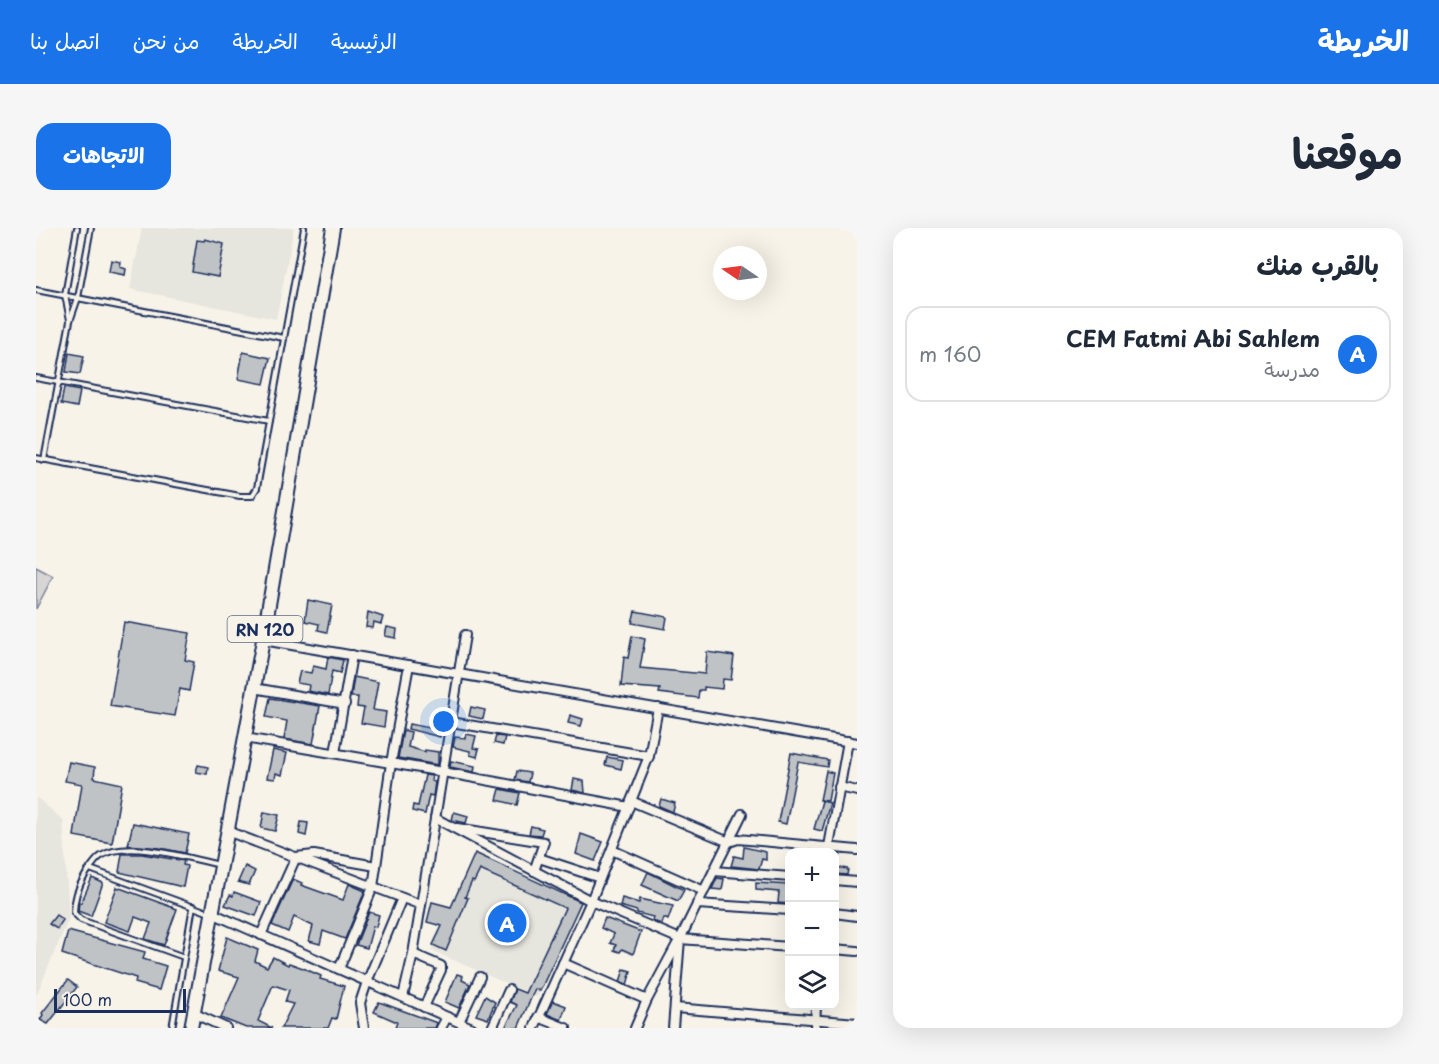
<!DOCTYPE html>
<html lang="ar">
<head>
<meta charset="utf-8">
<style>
  :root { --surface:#fff; --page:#f6f6f7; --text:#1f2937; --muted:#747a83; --line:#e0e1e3; --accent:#1a73e8 }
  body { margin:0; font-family:"Playpen Sans","Playpen Sans Arabic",sans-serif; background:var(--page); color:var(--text); direction:rtl }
  .controls { position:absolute; right:18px; bottom:18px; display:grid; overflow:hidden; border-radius:12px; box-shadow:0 6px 24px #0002 }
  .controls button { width:54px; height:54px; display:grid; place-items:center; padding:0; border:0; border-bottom:2px solid var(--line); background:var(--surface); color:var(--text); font:30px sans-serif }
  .compass { position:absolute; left:677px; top:18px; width:54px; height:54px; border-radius:50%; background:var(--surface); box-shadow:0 6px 24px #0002; rotate:283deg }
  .scale { position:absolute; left:18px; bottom:15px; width:132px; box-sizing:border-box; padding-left:6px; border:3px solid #1b2f5e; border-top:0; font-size:16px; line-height:21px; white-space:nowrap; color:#1b2f5e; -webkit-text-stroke:4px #f7f3e8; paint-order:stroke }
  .you { position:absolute; left:408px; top:494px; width:21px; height:21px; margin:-15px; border:4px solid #fff; border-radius:50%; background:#1a73e8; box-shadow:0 0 0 9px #1a73e833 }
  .badge { display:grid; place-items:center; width:39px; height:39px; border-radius:50%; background:var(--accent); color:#fff; font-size:20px; font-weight:700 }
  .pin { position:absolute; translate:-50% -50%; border:3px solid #fff; box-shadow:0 2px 6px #0006 }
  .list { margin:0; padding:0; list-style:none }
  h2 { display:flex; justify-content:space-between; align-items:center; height:78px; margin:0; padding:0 24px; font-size:26px }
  h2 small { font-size:20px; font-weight:400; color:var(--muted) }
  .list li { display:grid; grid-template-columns:39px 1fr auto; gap:18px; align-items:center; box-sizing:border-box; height:96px; margin:0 12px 12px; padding:0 12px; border:2px solid var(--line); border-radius:18px }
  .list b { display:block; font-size:22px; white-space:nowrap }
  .list p { margin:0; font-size:20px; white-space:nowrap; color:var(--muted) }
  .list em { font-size:20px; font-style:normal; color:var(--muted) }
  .icon { flex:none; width:33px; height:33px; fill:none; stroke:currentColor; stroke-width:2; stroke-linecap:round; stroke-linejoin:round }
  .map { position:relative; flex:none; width:821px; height:800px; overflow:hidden; direction:ltr; border-radius:18px }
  header { display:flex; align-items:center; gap:36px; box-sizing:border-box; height:84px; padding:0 30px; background:var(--accent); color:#fff }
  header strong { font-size:28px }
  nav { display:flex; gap:33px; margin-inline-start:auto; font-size:21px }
  .intro { display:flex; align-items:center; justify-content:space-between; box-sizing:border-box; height:144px; padding:0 36px }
  h1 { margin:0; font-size:42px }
  .button { padding:15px 27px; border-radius:18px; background:var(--accent); color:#fff; font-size:21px; font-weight:700 }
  main { display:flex; gap:36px; padding:0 36px }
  aside { flex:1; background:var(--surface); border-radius:18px; box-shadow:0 6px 24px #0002 }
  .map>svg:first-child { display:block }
  .built { fill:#e6e5de }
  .green { fill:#d7d6d4; stroke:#798299; stroke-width:1.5 }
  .building { fill:#c0c3c5; stroke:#1b2f5e; stroke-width:1.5 }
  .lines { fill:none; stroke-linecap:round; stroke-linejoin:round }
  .lane-casing { stroke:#1b2f5e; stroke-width:8 }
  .street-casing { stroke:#1b2f5e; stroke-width:12 }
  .primary-casing { stroke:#1b2f5e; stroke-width:16 }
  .lane { stroke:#f7f3e8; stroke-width:4 }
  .street { stroke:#f7f3e8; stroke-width:8 }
  .primary { stroke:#f7f3e8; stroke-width:12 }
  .labels { text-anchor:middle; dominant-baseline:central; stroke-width:4.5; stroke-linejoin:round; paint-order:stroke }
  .shield { fill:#f7f3e8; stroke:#5d6a87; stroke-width:1.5 }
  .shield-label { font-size:16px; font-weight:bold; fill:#1b2f5e }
</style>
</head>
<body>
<header>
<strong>الخريطة</strong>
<nav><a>الرئيسية</a><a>الخريطة</a><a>من نحن</a><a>اتصل بنا</a></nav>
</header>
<div class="intro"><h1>موقعنا</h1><a class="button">الاتجاهات</a></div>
<main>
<aside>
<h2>بالقرب منك<small></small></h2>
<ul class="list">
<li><span class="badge">A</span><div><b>CEM Fatmi Abi Sahlem</b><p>مدرسة</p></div><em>160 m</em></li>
</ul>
</aside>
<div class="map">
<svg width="821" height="800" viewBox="0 0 821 800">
  <rect width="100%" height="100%" fill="#f7f3e8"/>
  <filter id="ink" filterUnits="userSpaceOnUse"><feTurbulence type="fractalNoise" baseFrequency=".0167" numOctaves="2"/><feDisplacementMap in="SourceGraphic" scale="12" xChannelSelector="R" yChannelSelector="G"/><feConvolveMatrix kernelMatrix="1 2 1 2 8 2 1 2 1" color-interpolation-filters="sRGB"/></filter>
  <g filter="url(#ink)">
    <!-- built -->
    <g class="built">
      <polygon points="106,0 258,0 240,91 94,61"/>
      <polygon points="0,569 27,592 33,690 0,768"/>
      <polygon points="439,625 545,673 501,769 395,722"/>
    </g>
    <!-- green -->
    <polygon class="green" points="0,339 17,348 0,381"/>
    <!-- building -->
    <g class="building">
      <polygon points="169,11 188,16 182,49 156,44 161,12 168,13"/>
      <polygon points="75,32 85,34 84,39 90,41 89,47 73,44"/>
      <polygon points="207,124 234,130 228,156 202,151"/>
      <polygon points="33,125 48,128 44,146 30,144"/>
      <polygon points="28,160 44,163 41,179 25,176"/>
      <polygon points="272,372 296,377 291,404 282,402 283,396 269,393"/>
      <polygon points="599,383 631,389 629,401 596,395"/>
      <polygon points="332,384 347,389 345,396 338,394 337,400 330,399"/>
      <polygon points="88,394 154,405 149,432 158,434 153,463 144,461 139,488 74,478"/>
      <polygon points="351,399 361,401 360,410 349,408"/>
      <polygon points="596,408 609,411 604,440 669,446 671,424 698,428 695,452 687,451 686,461 668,459 668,462 663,462 662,470 623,465 624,461 585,458 588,429 592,430"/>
      <polygon points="292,429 307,432 304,445 296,443 292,467 272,463 273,457 261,455 264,443 275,445 277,438 290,441"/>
      <polygon points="318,449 342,454 337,482 350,484 348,499 325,495 328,480 321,479 322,469 315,469"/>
      <polygon points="234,470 284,478 277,516 248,511 251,493 230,489"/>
      <polygon points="435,479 449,482 447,491 433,488"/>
      <polygon points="534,487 547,491 545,498 532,495"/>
      <polygon points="373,496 405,502 404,509 372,501"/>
      <polygon points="367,502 375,504 372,519 389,524 389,522 402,524 402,537 362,530"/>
      <polygon points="430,506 440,508 437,520 443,521 441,529 434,527 434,523 417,519 419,509 429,510"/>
      <polygon points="460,508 469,509 467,517 458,515"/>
      <polygon points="237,522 251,525 246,547 240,545 239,551 231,550"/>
      <polygon points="755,525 792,532 791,539 762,534 750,596 742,594"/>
      <polygon points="571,529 587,532 585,541 569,537"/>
      <polygon points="415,533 439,538 438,544 414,539"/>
      <polygon points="33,534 59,539 58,550 86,556 76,615 38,608 46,556 29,553"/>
      <polygon points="162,537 172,539 171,546 160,544"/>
      <polygon points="481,543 494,545 492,554 479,552"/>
      <polygon points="790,543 797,545 792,573 784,572"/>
      <polygon points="389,547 396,548 395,553 399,554 397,568 393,567 389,586 376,583 377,577 382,578"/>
      <polygon points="538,551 548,553 549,565 536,562"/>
      <polygon points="464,561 484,565 481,577 461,572"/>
      <polygon points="625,571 639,575 637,584 623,578"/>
      <polygon points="786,573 794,575 786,603 778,601"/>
      <polygon points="228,584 243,587 239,603 225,600"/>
      <polygon points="418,584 432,588 430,595 416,592"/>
      <polygon points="265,594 272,595 270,608 263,606"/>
      <polygon points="97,595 153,606 149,625 124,620 92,617"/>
      <polygon points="495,598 507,601 505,607 493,606"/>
      <polygon points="545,606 567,614 559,633 540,626"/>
      <polygon points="708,619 730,624 730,632 726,631 723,641 695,638 698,628 707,630"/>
      <polygon points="439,625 545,674 504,763 499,761 482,800 469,800 481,777 474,774 479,761 489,765 529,680 444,642 438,654 436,653 429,669 432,670 410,723 397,717 406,698 391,694 396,674 415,679"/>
      <polygon points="86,626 106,626 148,633 147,637 151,638 147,659 83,644"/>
      <polygon points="209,638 219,643 213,657 202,654"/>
      <polygon points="800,639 812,641 811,647 798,646"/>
      <polygon points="612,644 648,662 642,673 606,657"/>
      <polygon points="56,650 67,655 55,688 42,683 43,674 45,675"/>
      <polygon points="681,650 688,651 686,662 676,661"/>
      <polygon points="257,651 266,655 265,657 307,672 313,656 329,663 309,711 287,703 284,716 273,713 277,698 258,689 252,704 236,697"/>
      <polygon points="720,655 753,657 753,676 742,675 743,664 720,662"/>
      <polygon points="81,659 141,681 128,717 109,711 115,695 99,689 94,703 68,694"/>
      <polygon points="198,664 225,674 220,688 189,677 194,667 197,668"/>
      <polygon points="586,670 603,675 604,671 637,678 632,692 628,690 626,696 616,693 617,689 601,685 601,683 584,678"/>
      <polygon points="333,684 343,687 340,699 337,698 331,720 320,717"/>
      <polygon points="20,687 27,692 21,701 13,696"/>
      <polygon points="569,690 605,704 597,726 586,721 584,724 578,722 580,717 574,715 578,706 565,700"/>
      <polygon points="32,703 109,724 107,731 130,738 123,762 99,755 100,750 26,726"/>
      <polygon points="191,709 222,722 219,733 231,739 237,729 252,737 253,735 267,740 285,748 284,751 308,758 300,791 296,790 292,800 245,800 257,776 249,774 253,762 237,757 222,793 236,800 210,800 185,790 203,749 182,743"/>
      <polygon points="588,741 595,743 591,757 584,754"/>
      <polygon points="421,746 427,748 426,752 434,756 423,780 409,774"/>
      <polygon points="32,752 41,759 12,796 4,792 7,787 6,785"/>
      <polygon points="449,768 459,774 452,791 440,787"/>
      <polygon points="517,773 530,778 525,792 511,786"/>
      <polygon points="343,774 401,795 399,800 359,800 361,794 338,784"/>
    </g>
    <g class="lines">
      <defs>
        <g id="lane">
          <polyline points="0,62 248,110"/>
          <polyline points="34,92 29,67 41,0"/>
          <polyline points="0,150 233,193"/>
          <polyline points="0,230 204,268 216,268 221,260 268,0"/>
          <polyline points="8,232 34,93 42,70 55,0"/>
          <polyline points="54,641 174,685"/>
          <path d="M 148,729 L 45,692 L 38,685 C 38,671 43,657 50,646 C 54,640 60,631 65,628 C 91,611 156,631 184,637"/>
          <polyline points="136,800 157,678"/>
        </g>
        <g id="street">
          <polyline points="227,412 821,515"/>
          <polyline points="218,460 309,476"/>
          <polyline points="415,494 613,528"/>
          <polyline points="209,510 407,544 593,579"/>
          <polyline points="299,525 316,427"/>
          <polyline points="803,559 821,563"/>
          <polyline points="595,573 693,614 702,611 821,622"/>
          <polyline points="399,590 555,673 644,711 754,719"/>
          <polyline points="421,600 508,614 498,643"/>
          <polyline points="191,603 385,677"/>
          <polyline points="576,622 668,663"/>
          <polyline points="792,624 812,513"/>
          <polyline points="503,630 564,650"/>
          <polyline points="678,643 754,649"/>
          <polyline points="798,652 821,654"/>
          <polyline points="661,676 754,682"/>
          <polyline points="176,685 436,800"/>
          <polyline points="798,685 821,688"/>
          <polyline points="225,707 260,629 278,627 340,638"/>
          <polyline points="798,721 821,723"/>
          <polyline points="377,726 405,738 405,742 388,779"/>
          <polyline points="527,735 611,772"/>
          <polyline points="303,741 337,659 355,535 373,437"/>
          <polyline points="367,769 377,726 429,407"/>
          <polyline points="639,780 821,795"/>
          <polyline points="157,785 190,800"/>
          <polyline points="502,789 530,800"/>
          <polyline points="423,794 444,749"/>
          <polyline points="328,800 324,775 331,754 366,670"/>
          <polyline points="405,800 411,789"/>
          <polyline points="456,800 473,762"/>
          <polyline points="498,800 555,673 613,528 622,480"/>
          <polyline points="599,800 611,772 641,716"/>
          <polyline points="637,800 644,711 706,586"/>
          <polyline points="779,800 780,778"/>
        </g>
        <polyline id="primary" points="155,800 227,412 297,0"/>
      </defs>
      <!-- lane casing -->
      <use href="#lane" class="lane-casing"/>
      <!-- street casing -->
      <use href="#street" class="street-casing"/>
      <!-- primary casing -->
      <use href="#primary" class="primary-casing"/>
      <!-- lane -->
      <use href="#lane" class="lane"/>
      <!-- street -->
      <use href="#street" class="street"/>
      <!-- primary -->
      <use href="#primary" class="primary"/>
    </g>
  </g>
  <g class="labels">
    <!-- shield labels -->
    <rect class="shield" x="191.5" y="388" width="75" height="26" rx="4.5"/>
    <g class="shield-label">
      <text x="229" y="401">RN 120</text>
    </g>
  </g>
</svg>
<div class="controls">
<button>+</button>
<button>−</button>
<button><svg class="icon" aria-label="layers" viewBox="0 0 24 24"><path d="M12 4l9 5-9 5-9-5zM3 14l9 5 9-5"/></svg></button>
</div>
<svg class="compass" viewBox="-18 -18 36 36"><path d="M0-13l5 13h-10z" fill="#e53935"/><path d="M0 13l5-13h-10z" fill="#747a83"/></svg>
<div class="scale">100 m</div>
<div class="you"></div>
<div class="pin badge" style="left:471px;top:695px">A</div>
</div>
</main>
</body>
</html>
